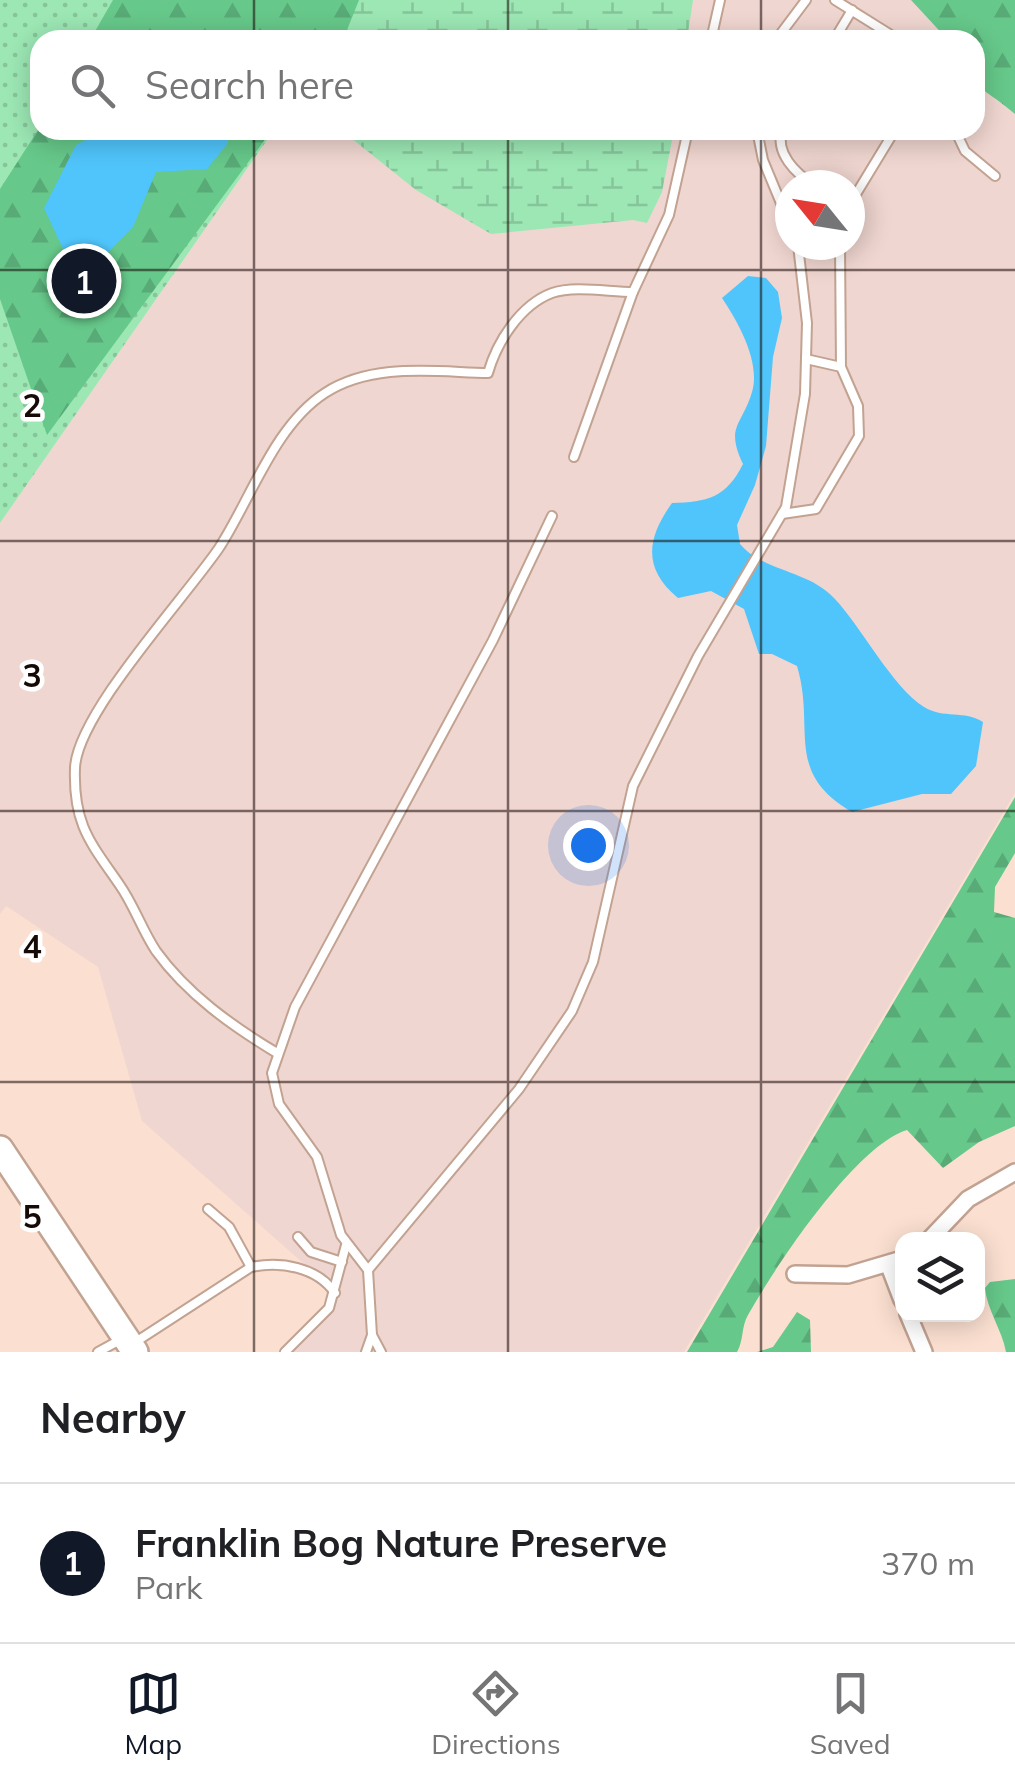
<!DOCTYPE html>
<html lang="en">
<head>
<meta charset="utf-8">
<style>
  :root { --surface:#fff; --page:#f6f6f6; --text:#202124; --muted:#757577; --line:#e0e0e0; --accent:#111827 }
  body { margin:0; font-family:Mulish,sans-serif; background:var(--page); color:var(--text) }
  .controls { position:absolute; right:30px; bottom:30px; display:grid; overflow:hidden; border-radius:20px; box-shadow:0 5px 25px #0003 }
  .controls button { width:90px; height:90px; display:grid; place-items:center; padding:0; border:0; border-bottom:2px solid var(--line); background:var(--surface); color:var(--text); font:50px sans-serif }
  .compass { position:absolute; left:775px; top:170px; width:90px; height:90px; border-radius:50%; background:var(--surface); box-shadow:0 5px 25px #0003; rotate:300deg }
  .you { position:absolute; left:588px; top:845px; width:35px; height:35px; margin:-25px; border:8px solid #fff; border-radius:50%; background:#1a73e8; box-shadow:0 0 0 15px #1a73e833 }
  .badge { display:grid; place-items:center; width:65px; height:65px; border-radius:50%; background:var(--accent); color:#fff; font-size:32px; font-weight:700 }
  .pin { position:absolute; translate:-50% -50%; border:5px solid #fff; box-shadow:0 2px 10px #0006 }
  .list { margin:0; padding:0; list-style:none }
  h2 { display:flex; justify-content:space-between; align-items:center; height:130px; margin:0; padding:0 40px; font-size:42px }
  h2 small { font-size:32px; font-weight:400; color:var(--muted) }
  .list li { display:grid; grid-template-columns:65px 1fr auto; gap:30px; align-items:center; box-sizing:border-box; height:160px; padding:0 40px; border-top:2px solid var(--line) }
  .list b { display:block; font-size:38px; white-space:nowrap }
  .list p { margin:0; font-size:32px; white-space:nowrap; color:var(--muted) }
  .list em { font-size:32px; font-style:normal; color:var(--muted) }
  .icon { flex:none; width:55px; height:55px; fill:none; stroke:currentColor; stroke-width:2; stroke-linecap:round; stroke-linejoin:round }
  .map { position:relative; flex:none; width:1015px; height:1352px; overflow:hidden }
  .search { position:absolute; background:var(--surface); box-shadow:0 5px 25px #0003; left:30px; right:30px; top:30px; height:110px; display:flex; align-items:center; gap:25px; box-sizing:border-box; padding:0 35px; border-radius:30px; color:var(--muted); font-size:38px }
  .sheet { height:290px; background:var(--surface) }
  nav { display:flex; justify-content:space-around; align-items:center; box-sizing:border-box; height:140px; border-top:2px solid var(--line); background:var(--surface); font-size:28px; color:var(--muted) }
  nav a { display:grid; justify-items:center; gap:5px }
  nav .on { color:var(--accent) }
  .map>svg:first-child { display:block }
  .commercial { fill:#f0d6d0; fill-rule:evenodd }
  .grass { fill:url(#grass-dots) }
  .forest { fill:url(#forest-firs) }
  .wetland { fill:url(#wetland-marsh) }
  .water { fill:#50c5fb }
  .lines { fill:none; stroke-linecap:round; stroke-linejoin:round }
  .lane-casing { stroke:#c2a291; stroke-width:12 }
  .street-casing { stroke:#c2a291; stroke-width:20 }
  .primary-casing { stroke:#c2a291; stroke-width:30 }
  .lane { stroke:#fff; stroke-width:8 }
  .street { stroke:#fff; stroke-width:15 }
  .primary { stroke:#fff; stroke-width:25 }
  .grid { fill:none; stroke:#150a05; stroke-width:2.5; stroke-opacity:0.55 }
  .grid-label { font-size:32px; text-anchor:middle; font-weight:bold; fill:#150a05; stroke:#fff; stroke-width:9; stroke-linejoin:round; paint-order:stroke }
</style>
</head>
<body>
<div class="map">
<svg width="1015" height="1352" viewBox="0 0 1015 1352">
  <defs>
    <pattern id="grass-dots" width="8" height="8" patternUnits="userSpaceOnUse" patternTransform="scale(2.5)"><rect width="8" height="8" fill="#9ce7b4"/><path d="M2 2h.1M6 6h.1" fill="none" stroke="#86c599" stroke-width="1.8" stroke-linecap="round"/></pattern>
    <pattern id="forest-firs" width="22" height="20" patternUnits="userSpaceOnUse" patternTransform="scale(2.5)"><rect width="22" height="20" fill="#66c88a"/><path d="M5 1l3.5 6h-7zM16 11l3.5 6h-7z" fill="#58aa76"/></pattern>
    <pattern id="wetland-marsh" width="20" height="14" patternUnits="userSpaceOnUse" patternTransform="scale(2.5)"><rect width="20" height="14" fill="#9ce7b4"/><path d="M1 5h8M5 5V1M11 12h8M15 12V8" fill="none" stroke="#86c599"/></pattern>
  </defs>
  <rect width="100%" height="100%" fill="#fbe0d1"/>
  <!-- commercial -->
  <path class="commercial" d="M 673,0 L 1015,0 L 1015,793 L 684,1352 L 279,1352 L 337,1293 L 142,1121 L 98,967 L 6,906 L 0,914 L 0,523 L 274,130 L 975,130 L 975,40 L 665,40 ZM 790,185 L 850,185 L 850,245 L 790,245 Z"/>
  <!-- grass -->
  <polygon class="grass" points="0,0 375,0 360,40 40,40 40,130 274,130 0,523"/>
  <!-- forest -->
  <g class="forest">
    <polygon points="113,0 373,0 359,40 90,40"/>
    <path d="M 911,0 L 1015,0 L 1015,114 C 976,80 975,99 975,40 L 948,40 Z"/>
    <polygon points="40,127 272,130 47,435 0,299 0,189"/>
    <path d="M 1015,797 L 1015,853 L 995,887 L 994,912 L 1015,918 L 1015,1126 L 979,1142 L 943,1168 L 907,1130 C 855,1146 775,1267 748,1315 C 741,1327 744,1340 737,1352 L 687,1352 Z"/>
    <path d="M 1015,1279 L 1015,1352 L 1006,1352 C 1002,1330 987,1310 985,1288 L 990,1282 Z"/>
    <polygon points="797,1312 810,1320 811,1352 757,1352 773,1347"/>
  </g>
  <!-- wetland -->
  <g class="wetland">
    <polygon points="359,0 693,0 687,40 343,40"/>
    <polygon points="341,130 674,130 662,192 647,223 633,220 491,234 416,190"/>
  </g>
  <!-- water -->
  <g class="water">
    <polygon points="105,130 227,130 228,143 207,169 156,172 133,227 93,268 65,253 44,208 76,145"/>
    <path d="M 748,276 L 766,278 L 778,292 L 782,318 L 773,357 L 766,446 L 755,485 L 737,525 L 740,544 C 764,572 808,570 834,598 C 861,626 892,687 924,707 C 943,719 965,710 983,722 L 976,766 L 951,794 L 922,794 L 852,812 C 783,772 816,729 797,666 L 772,654 L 759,654 L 744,609 L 711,591 L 678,598 C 642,568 647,538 672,503 C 707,502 726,498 743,464 C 725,426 742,426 752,392 C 761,362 738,322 722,298 Z"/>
  </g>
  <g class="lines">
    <defs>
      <g id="lane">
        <polyline points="835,0 899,40"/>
        <polyline points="711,40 720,0"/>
        <polyline points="776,40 806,0"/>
        <polyline points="834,40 852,10"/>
        <polyline points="757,130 763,160 790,225"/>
        <path d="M 782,130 C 775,153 795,173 814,185"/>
        <polyline points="955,130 965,151 995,176"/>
        <polyline points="850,204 895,130"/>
        <polyline points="840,245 841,367"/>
        <polyline points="574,457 633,292"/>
        <polyline points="782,514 816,509 859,436 858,406 841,367 806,359"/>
        <path d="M 277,1053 C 232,1026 187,994 156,951 C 142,930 134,905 119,884 C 90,842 73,824 75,768 C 77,714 185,598 219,548 C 251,499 274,426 325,393 C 373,362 435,372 488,373 C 497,342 520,305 552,293 C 574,285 609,292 633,292 L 669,215 L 688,130"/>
        <polyline points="208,1209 229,1227 251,1267"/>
        <polyline points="298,1237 311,1252 342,1262"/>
        <polyline points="368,1270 341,1235 317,1157 279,1104 272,1073 295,1007 493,640 552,516"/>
        <path d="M 134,1343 L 251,1267 C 281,1261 317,1267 335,1293"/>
        <polyline points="98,1352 120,1340"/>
        <polyline points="285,1352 329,1308 346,1245"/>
        <polyline points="366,1352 372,1335"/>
        <polyline points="381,1352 372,1335 368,1270 519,1089 572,1011 593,962 633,786 698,656 786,507 805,394 807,323 798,245"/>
      </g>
      <g id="street">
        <polyline points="929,1240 968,1199 1015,1172"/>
        <polyline points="889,1266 902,1300"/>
        <polyline points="795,1274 848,1275 902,1259"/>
        <polyline points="908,1314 924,1352"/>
      </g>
      <polyline id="primary" points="0,1149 135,1352"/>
    </defs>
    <!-- lane casing -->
    <use href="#lane" class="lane-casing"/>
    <!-- street casing -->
    <use href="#street" class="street-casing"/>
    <!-- primary casing -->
    <use href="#primary" class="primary-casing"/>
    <!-- lane -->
    <use href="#lane" class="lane"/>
    <!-- street -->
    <use href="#street" class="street"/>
    <!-- primary -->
    <use href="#primary" class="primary"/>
  </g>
  <!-- grid -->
  <path class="grid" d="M 254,0 L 254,40M 508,0 L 508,40M 761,0 L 761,40M 254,130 L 254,1352M 508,130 L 508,1352M 761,130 L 761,1352M 0,270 L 1015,270M 0,541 L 1015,541M 0,811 L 1015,811M 0,1082 L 1015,1082"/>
  <g class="grid-label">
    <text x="32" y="417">2</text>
    <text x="32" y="687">3</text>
    <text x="32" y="958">4</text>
    <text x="32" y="1228">5</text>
  </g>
</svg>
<div class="controls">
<button><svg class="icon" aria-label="layers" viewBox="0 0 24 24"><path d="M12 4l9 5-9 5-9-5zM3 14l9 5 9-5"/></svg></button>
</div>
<svg class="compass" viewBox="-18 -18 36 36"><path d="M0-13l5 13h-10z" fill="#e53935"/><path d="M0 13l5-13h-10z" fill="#757577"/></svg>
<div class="you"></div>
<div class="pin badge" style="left:84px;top:281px">1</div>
<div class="search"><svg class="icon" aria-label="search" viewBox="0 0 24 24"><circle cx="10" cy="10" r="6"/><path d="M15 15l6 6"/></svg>Search here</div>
</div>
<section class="sheet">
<h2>Nearby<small></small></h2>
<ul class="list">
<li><span class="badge">1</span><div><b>Franklin Bog Nature Preserve</b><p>Park</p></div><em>370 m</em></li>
</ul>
</section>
<nav>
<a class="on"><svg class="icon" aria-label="map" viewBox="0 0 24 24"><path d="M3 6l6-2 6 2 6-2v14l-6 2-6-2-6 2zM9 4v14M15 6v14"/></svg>Map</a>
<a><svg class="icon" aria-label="directions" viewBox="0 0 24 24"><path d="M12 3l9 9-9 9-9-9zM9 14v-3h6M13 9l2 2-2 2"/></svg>Directions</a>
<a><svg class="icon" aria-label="saved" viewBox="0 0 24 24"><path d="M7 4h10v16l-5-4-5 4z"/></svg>Saved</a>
</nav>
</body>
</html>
